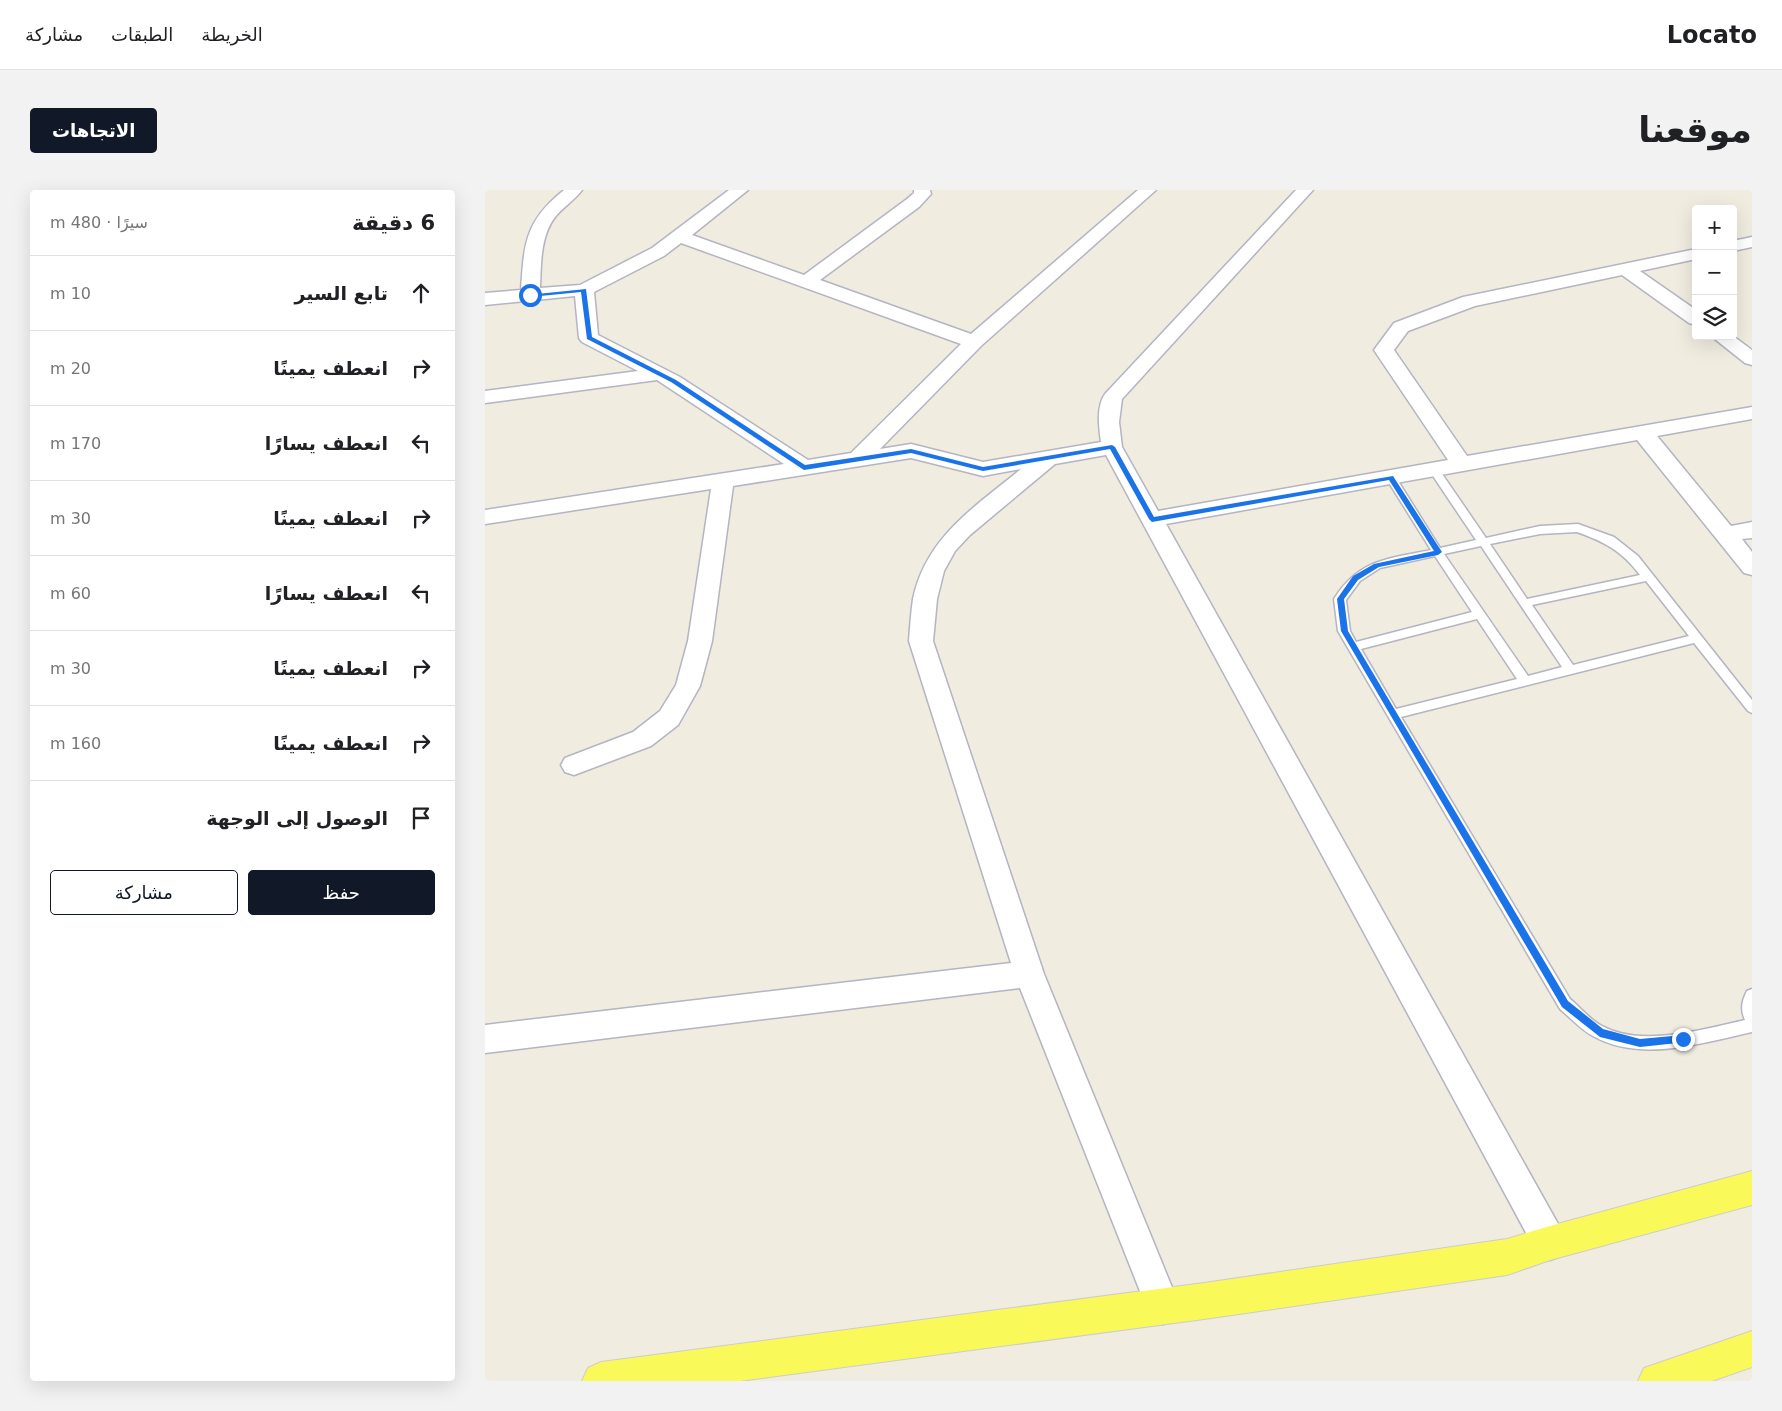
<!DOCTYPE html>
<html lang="ar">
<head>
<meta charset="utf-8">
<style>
  :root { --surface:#fff; --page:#f2f2f2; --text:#202124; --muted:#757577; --line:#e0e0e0; --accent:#111827 }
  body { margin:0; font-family:"DejaVu Sans",Cairo,sans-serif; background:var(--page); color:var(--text); direction:rtl }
  .controls { position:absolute; right:15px; top:15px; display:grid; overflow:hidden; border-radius:5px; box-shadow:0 5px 20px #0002 }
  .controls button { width:45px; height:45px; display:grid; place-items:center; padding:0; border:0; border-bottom:1px solid var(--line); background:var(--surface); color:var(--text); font:25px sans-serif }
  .stop { position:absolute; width:15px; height:15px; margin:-11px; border:4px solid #1a73e8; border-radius:50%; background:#fff }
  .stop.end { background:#1a73e8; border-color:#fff; box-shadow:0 1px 5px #0008 }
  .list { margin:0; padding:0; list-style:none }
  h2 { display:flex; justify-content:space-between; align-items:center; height:65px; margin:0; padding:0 20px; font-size:21px }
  h2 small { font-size:16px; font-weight:400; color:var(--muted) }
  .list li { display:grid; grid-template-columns:32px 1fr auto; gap:15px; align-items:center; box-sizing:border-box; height:75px; padding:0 20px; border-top:1px solid var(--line) }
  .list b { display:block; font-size:19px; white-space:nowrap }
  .list em { font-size:16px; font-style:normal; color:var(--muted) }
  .actions { display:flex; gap:10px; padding:15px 20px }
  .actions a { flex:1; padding:11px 0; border:1px solid var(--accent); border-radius:5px; text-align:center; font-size:18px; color:var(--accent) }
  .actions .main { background:var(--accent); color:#fff }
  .icon { flex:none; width:28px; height:28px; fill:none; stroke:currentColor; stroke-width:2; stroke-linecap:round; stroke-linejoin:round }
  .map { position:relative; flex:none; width:1267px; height:1191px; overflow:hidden; direction:ltr; border-radius:5px }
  header { display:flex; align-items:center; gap:30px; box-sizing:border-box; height:70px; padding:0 25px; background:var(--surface); border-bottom:1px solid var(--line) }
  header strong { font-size:24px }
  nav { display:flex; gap:28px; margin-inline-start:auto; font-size:18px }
  .intro { display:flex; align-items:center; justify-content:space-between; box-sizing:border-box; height:120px; padding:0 30px }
  h1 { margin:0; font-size:35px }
  .button { padding:12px 22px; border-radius:5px; background:var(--accent); color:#fff; font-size:18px; font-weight:700 }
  main { display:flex; gap:30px; padding:0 30px }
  aside { flex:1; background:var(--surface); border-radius:5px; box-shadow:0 5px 20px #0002 }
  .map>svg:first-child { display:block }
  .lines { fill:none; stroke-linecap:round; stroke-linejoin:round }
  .service-casing { stroke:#b4b4c2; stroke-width:3 }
  .minor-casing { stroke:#b4b4c2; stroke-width:3 }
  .primary-casing { stroke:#cdcdcd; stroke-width:2 }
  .service { fill:#fff; fill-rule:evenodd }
  .minor { fill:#fff; fill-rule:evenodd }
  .primary { fill:#faf95a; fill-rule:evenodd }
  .route { fill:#1a73e8 }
</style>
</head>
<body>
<header>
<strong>Locato</strong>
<nav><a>الخريطة</a><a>الطبقات</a><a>مشاركة</a></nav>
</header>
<div class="intro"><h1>موقعنا</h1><a class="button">الاتجاهات</a></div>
<main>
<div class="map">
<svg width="1267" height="1191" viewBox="0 0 1267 1191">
  <rect width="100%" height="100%" fill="#f0ece0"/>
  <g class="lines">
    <defs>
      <path id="service" d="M 949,277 L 953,278 L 1001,348 L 1055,336 L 1093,334 L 1129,347 L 1153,366 L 1267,510 L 1267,523 L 1263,521 L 1209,453 L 916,527 L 1085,809 C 1096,818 1105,830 1117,836 C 1157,858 1219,839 1260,830 C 1255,819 1257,811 1262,801 L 1267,799 L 1267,842 C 1217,853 1156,873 1108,846 C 1095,839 1086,828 1075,819 L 853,441 L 849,409 C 874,369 903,369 946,360 L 901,288 L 902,286 L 910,286 L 955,358 L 991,350 L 944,280 ZM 1092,342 C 1120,352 1137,361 1155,385 L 1042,409 L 1005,354 L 1055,344 ZM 996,356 L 1077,477 L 1043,486 L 959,364 ZM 950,366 L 987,422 L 871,452 L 865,441 L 861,410 L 875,391 L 895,378 ZM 1161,391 L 1204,446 L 1088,475 L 1047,415 ZM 992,429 L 1032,489 L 911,519 L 876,459 Z"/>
      <g id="minor">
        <path d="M 79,0 L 97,0 C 90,10 78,17 70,27 C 55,47 56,75 55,98 L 95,95 L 167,58 L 244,0 L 263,0 L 207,45 L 319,85 L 422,9 L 429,3 L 429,0 L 445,0 L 446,4 L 434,17 L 335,90 L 486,144 L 653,0 L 671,0 L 496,156 L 395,259 L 426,254 L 498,272 L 616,252 C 614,237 611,217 620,204 L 811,0 L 828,0 L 637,209 L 634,232 L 637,257 L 673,321 L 963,270 L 889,160 L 909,133 L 978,107 L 1211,59 L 1211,69 L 1155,81 L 1211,120 L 1211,135 L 1204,133 L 1137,85 L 990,116 L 923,141 L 909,160 L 982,266 L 1267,217 L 1267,229 L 1172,246 L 1246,336 L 1267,332 L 1267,348 L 1257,349 L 1267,362 L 1267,385 L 1259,383 L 1152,250 L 681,334 L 1077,1041 L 1082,1053 L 1077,1065 L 1065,1070 L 1053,1065 L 621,265 L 570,274 L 485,345 L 470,361 L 459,381 L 452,409 L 448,451 L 559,784 L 695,1117 L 690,1129 L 678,1134 L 666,1129 L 535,798 L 0,863 L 0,835 L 526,773 L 424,451 C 425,437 426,423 428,409 C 441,347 490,317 536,279 L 498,286 L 426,268 L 248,296 L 227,451 L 215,496 L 193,535 L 166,556 L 89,585 L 80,582 L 76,575 L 80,568 L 148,542 L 175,521 L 191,495 L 203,451 L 226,299 L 0,334 L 0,320 L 299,274 L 172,190 L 0,213 L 0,201 L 153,181 L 97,152 L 94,148 L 90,106 L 0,115 L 0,103 L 36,100 C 39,54 40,31 79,0 ZM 196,53 L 476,154 L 366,263 L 323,270 L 195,187 L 113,145 L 109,102 L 179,66 Z"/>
        <polygon points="1267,47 1267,57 1248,61 1248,51"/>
        <polygon points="1226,146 1248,146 1267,160 1267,175 1260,173"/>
      </g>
      <g id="primary">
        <polygon points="1267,981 1267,1015 1065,1070 1022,1085 719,1129 255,1191 97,1191 103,1178 116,1172 719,1093 1022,1049 1065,1036"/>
        <polygon points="1267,1141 1267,1177 1227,1191 1153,1191 1159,1178"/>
      </g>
    </defs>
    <!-- service casing -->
    <use href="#service" class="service-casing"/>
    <!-- minor casing -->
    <use href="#minor" class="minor-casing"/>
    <!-- primary casing -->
    <use href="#primary" class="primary-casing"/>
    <!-- service -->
    <use href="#service" class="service"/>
    <!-- minor -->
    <use href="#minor" class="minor"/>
    <!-- primary -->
    <use href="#primary" class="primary"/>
  </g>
  <!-- route -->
  <polygon class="route" points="101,99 107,147 191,190 320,275 426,259 498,277 627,255 630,257 669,327 908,286 957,362 953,365 894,377 873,390 859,409 863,441 1083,811 1118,839 1155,849 1198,845 1203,849 1202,852 1155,857 1115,847 1077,817 856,441 852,409 868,386 889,374 949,361 904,290 667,332 664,329 625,259 498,281 426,263 319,280 186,192 102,149 96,102 45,107 42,105"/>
</svg>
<div class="controls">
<button>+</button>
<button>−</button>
<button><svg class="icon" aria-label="layers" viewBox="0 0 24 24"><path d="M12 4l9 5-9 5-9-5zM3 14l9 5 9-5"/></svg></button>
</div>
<div class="stop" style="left:45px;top:105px"></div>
<div class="stop end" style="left:1198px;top:849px"></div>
</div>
<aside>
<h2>6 دقيقة<small>سيرًا · 480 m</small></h2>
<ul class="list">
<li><svg class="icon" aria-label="ahead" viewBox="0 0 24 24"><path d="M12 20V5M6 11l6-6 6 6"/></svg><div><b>تابع السير</b></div><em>10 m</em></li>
<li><svg class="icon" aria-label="right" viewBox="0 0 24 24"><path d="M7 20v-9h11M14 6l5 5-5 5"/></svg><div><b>انعطف يمينًا</b></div><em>20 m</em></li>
<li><svg class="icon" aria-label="left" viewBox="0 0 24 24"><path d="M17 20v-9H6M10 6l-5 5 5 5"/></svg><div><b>انعطف يسارًا</b></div><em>170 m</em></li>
<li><svg class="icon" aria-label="right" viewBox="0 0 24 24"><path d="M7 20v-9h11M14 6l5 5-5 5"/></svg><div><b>انعطف يمينًا</b></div><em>30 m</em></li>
<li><svg class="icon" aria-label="left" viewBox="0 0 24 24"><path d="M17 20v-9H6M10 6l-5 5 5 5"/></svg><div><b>انعطف يسارًا</b></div><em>60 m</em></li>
<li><svg class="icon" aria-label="right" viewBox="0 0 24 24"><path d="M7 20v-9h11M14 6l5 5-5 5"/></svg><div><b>انعطف يمينًا</b></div><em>30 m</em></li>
<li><svg class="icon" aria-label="right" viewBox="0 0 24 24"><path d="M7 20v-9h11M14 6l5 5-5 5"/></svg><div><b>انعطف يمينًا</b></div><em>160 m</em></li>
<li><svg class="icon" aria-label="arrive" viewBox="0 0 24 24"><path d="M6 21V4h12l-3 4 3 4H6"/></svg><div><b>الوصول إلى الوجهة</b></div></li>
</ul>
<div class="actions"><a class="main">حفظ</a><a>مشاركة</a></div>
</aside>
</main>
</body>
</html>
